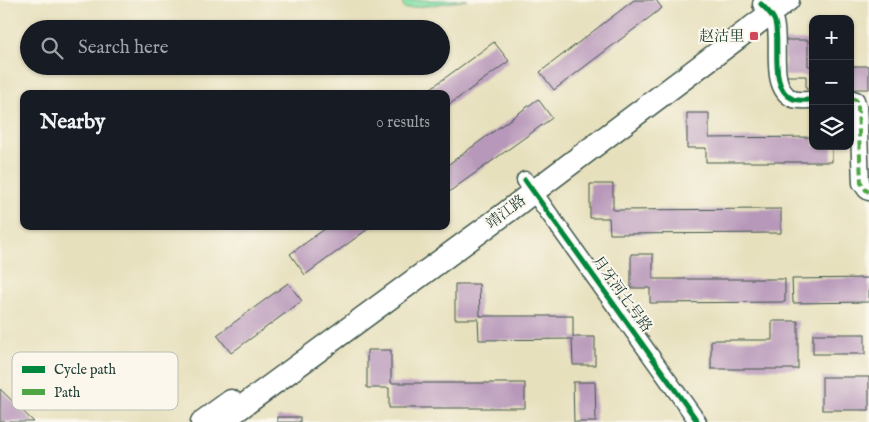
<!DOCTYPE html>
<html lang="en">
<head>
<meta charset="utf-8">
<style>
  :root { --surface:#171b24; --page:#242831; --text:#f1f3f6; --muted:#9ea1a6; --line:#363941 }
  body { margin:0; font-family:"IM FELL English","Noto Serif SC",serif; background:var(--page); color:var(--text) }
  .controls { position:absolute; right:15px; top:15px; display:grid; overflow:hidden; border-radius:10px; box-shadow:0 1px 4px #0004 }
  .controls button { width:45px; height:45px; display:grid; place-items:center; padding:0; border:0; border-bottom:1px solid var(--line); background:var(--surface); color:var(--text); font:25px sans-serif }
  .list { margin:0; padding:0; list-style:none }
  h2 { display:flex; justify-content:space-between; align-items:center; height:65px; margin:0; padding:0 20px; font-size:21px }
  h2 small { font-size:16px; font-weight:400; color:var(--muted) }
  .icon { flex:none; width:28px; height:28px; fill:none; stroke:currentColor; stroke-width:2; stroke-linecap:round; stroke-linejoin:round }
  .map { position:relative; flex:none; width:869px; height:422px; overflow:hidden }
  .search { position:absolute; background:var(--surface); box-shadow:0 1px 4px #0004; left:20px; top:20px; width:430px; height:55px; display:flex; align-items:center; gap:12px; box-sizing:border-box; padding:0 18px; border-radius:28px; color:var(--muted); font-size:19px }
  .panel { position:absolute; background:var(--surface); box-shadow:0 1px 4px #0004; left:20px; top:90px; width:430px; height:140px; border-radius:10px }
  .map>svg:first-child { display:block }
  .green { fill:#84dea4; stroke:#528e6c }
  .building { fill:#b898ba }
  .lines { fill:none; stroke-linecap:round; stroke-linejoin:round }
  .minor-casing { stroke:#3d5549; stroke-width:19 }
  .secondary-casing { stroke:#3d5549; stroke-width:25 }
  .minor { stroke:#fff; stroke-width:16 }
  .secondary { stroke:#fff; stroke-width:22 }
  .quiet { stroke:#4fa644; stroke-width:4; stroke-dasharray:8 4; stroke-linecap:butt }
  .cycleway-casing { stroke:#fbf7ec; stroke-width:8 }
  .cycleway { stroke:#00873e; stroke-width:5 }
  .poi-dot { fill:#d1495b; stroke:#fbf7ec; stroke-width:2 }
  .labels { text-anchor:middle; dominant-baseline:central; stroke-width:4; stroke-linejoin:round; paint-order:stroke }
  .poi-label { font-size:15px; fill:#1f3d34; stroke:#fbf7ec; text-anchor:end }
  .street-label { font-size:15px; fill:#1f3d34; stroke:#fbf7ec }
  .key { fill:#fbf7ec; stroke:#b9bfb5; stroke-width:1 }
  .key-label { font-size:14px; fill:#1f3d34 }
</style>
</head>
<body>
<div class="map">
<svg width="869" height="422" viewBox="0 0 869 422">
  <rect width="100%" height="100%" fill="#fbf7ec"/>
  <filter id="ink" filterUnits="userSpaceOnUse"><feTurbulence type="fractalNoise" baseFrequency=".02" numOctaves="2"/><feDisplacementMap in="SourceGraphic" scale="10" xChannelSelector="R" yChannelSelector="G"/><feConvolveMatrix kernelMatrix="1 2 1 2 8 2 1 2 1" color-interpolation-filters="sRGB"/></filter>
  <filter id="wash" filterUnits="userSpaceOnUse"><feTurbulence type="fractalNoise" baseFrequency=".0096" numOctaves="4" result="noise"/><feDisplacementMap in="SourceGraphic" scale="20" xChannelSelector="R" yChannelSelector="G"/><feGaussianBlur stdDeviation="1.12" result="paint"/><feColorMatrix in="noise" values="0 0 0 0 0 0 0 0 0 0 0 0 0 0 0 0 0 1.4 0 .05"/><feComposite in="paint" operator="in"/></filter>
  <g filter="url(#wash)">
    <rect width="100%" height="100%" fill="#e7e0bd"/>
    <!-- green -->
    <polygon class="green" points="402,0 467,0 404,9"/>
    <g id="blocks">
      <!-- building -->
      <g class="building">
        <polygon points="634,0 656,0 662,8 554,90 540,72"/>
        <polygon points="785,40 808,40 808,66 813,66 813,89 806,89 806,76 785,76"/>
        <polygon points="494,42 509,61 446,107 446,94 423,94"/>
        <rect x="850" y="66" width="19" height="23"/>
        <polygon points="538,99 552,118 446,194 446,166"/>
        <polygon points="687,113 709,113 709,138 813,137 813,146 832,146 832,162 706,162 706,148 687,148"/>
        <polygon points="590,184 613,184 613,210 781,209 781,233 610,234 609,218 590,218"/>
        <polygon points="329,226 372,226 305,275 290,254"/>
        <polygon points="631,254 653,254 653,279 785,279 785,302 650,303 650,288 631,288"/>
        <polygon points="869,278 869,302 793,303 792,279"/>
        <polygon points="288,283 302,301 231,353 217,335"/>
        <polygon points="455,284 479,284 480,316 573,316 573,337 595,337 595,365 573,365 572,339 479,340 478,319 455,319"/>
        <polygon points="772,321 798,321 798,369 711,369 711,340 772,340"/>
        <rect x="813" y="334" width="52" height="20"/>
        <polygon points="367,350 391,350 391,383 525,383 525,408 389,408 389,388 367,388"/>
        <rect x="822" y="377" width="47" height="33"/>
        <polygon points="573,382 595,382 596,422 574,422"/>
        <polygon points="0,389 34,422 0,422"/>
        <rect x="277" y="417" width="23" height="5"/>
      </g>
    </g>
  </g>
  <g filter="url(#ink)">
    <use href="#blocks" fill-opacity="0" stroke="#3d5549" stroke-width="1"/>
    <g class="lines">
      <defs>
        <g id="minor">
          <path d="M 761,4 C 766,9 773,15 775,22 C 781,44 768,88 793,99 C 799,101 807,100 813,100"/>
          <polyline points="850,98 856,100 858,107 861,183 866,190 869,192"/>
          <polyline points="525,180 698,422"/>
        </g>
        <g id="secondary">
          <polyline points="202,422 231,401"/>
          <polyline points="221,422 507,212 533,192 788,0"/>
        </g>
      </defs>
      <!-- minor casing -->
      <use href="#minor" class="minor-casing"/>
      <!-- secondary casing -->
      <use href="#secondary" class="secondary-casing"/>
      <!-- minor -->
      <use href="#minor" class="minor"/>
      <!-- secondary -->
      <use href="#secondary" class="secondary"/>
      <!-- quiet -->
      <polyline class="quiet" points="850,98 856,100 858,107 861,183 866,190 869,192"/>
      <defs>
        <g id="cycleway">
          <path d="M 761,4 C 766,9 773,15 775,22 C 781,44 768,88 793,99 C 799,101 807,100 813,100"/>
          <polyline points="525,180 698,422"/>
        </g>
      </defs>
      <!-- cycleway casing -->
      <use href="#cycleway" class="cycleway-casing"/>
      <!-- cycleway -->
      <use href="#cycleway" class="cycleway"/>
    </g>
  </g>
  <!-- markers -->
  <rect class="poi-dot" x="749" y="31" width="10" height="10" rx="2.5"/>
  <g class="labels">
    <!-- poi labels -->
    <g class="poi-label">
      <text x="744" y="36">赵沽里</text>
    </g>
    <!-- street labels -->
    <g class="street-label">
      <text transform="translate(506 212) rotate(-37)">靖江路</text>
      <text transform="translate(622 294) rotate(54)">月牙河七号路</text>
    </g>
  </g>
  <!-- legend -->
  <rect x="12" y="352" width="166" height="58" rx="8" class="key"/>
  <rect x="22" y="366" width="23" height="7" fill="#00873e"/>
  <rect x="22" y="389" width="23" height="6" fill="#4fa644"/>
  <g class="key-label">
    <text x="54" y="374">Cycle path</text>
    <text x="54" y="397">Path</text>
  </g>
</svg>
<div class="controls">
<button>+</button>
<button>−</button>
<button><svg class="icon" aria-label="layers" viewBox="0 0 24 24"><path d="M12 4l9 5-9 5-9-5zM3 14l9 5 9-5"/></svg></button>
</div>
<div class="search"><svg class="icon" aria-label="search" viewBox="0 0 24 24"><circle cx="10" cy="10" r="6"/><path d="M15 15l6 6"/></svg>Search here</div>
<section class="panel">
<h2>Nearby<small>0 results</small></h2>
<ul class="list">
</ul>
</section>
</div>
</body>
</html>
